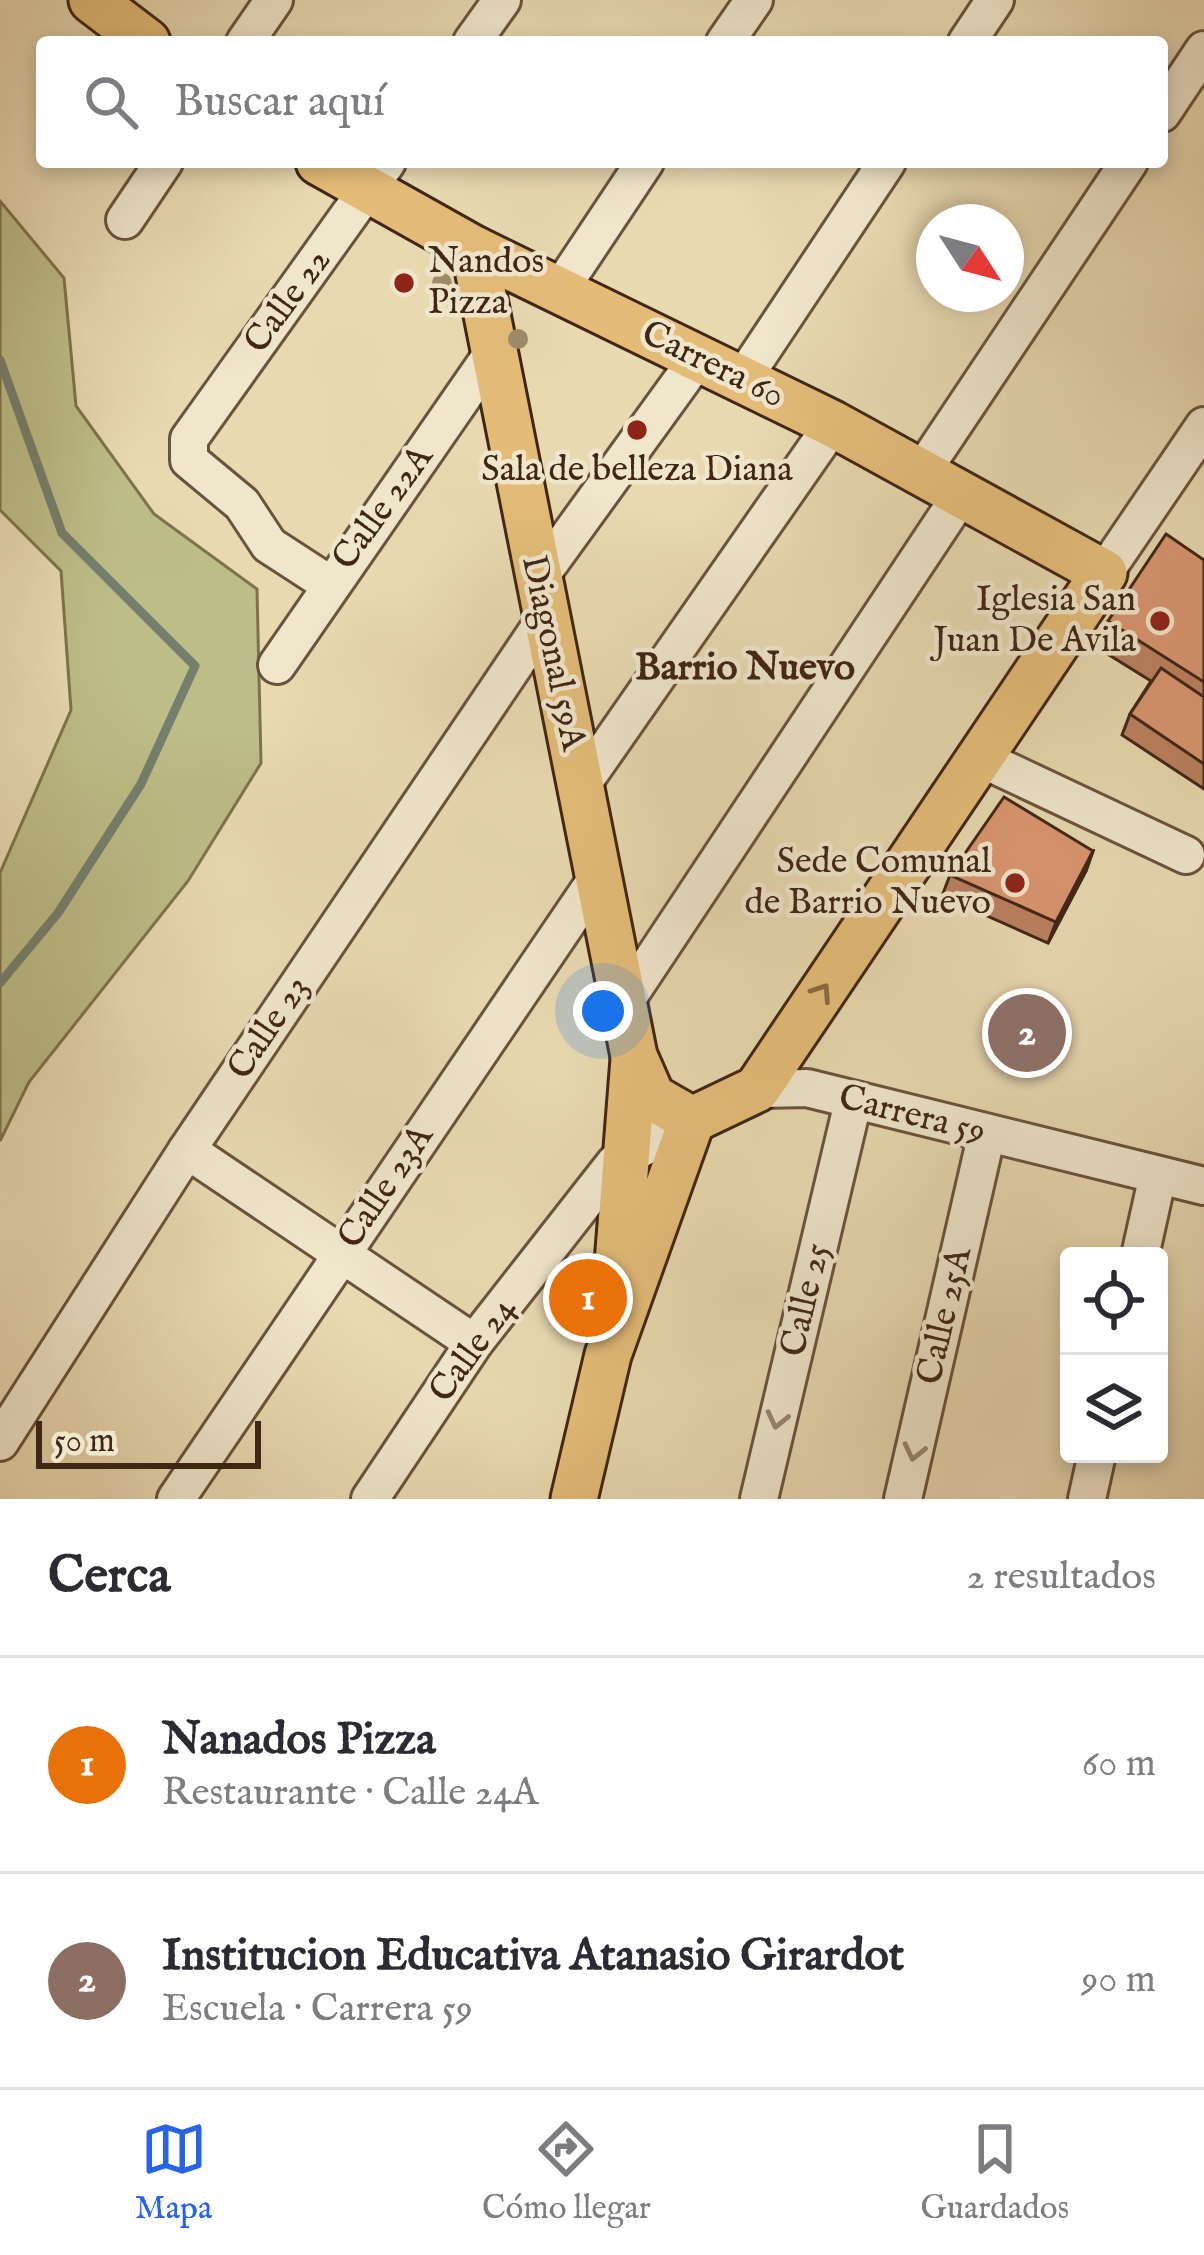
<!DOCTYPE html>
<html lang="es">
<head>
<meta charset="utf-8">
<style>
  :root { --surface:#fff; --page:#f7f7f7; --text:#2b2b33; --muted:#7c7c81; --line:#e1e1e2; --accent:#2563eb }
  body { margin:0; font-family:"IM FELL English",serif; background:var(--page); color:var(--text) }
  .controls { position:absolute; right:36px; bottom:36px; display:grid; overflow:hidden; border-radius:12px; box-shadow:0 6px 18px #0003 }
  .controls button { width:108px; height:108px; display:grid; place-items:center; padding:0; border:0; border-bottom:3px solid var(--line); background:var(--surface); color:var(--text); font:60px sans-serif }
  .compass { position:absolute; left:916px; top:204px; width:108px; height:108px; border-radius:50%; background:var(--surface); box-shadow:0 6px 18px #0003; rotate:126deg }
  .scale { position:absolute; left:36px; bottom:30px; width:225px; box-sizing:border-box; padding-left:12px; border:6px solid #402615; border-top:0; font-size:33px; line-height:42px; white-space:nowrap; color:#402615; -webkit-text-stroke:9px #f0e6cc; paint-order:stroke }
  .you { position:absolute; left:603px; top:1011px; width:42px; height:42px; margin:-30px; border:9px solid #fff; border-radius:50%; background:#1a73e8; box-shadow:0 0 0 18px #1a73e833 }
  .badge { display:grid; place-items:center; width:78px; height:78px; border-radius:50%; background:var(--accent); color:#fff; font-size:39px; font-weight:700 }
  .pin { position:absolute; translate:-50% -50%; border:6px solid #fff; box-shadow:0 3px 12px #0006 }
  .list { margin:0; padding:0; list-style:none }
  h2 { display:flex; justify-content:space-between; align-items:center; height:156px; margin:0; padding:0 48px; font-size:51px }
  h2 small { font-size:39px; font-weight:400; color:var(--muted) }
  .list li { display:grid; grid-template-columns:78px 1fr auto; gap:36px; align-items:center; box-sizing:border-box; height:216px; padding:0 48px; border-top:3px solid var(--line) }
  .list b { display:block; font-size:45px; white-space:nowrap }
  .list p { margin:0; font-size:39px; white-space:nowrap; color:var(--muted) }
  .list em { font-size:39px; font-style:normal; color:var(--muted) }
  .icon { flex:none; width:66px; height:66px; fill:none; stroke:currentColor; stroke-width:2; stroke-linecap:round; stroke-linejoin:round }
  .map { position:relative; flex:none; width:1204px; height:1499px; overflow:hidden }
  .search { position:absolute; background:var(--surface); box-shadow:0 6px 18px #0003; left:36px; right:36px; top:36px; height:132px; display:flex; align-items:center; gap:30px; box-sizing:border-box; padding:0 42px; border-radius:12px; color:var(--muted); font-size:45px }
  .sheet { height:588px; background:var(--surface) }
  nav { display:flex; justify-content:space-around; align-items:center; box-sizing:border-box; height:168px; border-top:3px solid var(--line); background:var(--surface); font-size:33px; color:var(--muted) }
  nav a { display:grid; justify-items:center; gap:6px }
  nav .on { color:var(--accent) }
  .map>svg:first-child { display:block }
  .green { fill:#bdbd87; stroke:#7e724e; stroke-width:3 }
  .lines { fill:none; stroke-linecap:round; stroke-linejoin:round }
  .stream { stroke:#747f6e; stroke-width:9 }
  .minor-casing { stroke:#6a533c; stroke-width:42 }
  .major-casing { stroke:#402615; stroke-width:51 }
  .minor { stroke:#f0e6cc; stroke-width:36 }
  .major { stroke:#e4bc78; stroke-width:45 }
  .tree { fill:#9d8b6b }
  .wall { fill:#ba8060; stroke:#402615; stroke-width:3 }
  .shaded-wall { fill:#97684e; stroke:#402615; stroke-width:3 }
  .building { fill:#d89570; stroke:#402615; stroke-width:3 }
  .oneway { stroke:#8a6a42 }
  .oneway2 { stroke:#988670 }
  .poi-dot { fill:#8f2418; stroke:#f0e6cc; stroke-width:4.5 }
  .labels { text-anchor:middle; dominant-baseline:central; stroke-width:9; stroke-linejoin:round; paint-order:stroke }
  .poi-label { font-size:36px; fill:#402615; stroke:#f0e6cc; text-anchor:end }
  .street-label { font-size:36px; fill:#402615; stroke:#f0e6cc }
  .neighbourhood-label { font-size:39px; font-weight:bold; fill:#402615; stroke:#f0e6cc }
</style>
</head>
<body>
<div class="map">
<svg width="1204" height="1499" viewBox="0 0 1204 1499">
  <rect width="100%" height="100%" fill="#e8d9b1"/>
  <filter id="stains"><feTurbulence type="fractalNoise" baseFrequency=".00167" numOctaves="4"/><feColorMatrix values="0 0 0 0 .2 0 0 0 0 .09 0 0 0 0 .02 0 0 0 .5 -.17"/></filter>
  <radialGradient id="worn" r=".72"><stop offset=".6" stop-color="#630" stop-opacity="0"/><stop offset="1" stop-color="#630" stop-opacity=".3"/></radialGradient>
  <!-- green -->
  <polygon class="green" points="0,201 64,278 76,406 154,514 257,589 261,763 188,881 29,1082 0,1141 0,873 71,710 61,571 0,510"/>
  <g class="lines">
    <!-- stream -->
    <polyline class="stream" points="0,360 62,533 195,666 141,784 58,913 0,983"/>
    <defs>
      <g id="minor">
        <polyline points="245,42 274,0"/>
        <polyline points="472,42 502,0"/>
        <polyline points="725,42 754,0"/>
        <polyline points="967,42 995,0"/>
        <polyline points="1162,113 1204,50"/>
        <polyline points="125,220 164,162"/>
        <polyline points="559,291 645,162"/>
        <polyline points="742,380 887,162"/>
        <polyline points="921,473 1129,162"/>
        <polyline points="1104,573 1204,426"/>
        <polyline points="538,579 698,358"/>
        <polyline points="329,584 269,545 242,504 189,460 189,439 387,162"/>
        <polyline points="277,665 493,353"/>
        <polyline points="980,758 1186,855"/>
        <polyline points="580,787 833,424"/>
        <polyline points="624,1003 961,495"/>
        <polyline points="757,1089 807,1088 1204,1186"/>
        <polyline points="187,1150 474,1343"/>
        <polyline points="1140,1256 1158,1175"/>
        <polyline points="0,1442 187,1150 546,618"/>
        <polyline points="176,1499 598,877"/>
        <polyline points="370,1499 474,1343 615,1163 692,1120"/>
        <polyline points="759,1499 853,1102"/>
        <polyline points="903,1499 987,1133"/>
        <polyline points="1087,1499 1097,1454"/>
      </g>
      <g id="major">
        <polyline points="92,0 147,42"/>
        <polyline points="319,162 474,249 833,424 1104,573 757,1089 692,1120"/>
        <polyline points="474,249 634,1056 652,1097 692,1120"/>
        <polyline points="618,1263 634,1059"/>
        <polyline points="574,1499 608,1355 692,1120"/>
      </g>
    </defs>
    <!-- minor casing -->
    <use href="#minor" class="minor-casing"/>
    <!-- major casing -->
    <use href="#major" class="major-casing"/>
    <!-- minor -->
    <use href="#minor" class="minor"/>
    <!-- major -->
    <use href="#major" class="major"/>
  </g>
  <!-- trees -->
  <g class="tree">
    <circle cx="442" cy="283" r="10"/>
    <circle cx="518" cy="339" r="10"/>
  </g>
  <!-- wall -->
  <g class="wall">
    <polygon points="1204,560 1204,789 1122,735 1130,714 1151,681 1098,648 1108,621"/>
    <polygon points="1093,851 1086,871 1048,943 942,896 950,875"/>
  </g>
  <!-- shaded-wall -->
  <polygon class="shaded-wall" points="1093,851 1086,871 1048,943 1056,922"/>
  <!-- building -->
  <g class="building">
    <polygon points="1166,534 1204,560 1204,682 1108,621"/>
    <polygon points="1161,668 1204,697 1204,764 1130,714"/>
    <polygon points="1004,797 1093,851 1056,922 950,875"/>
  </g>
  <!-- one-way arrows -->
  <defs><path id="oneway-chevron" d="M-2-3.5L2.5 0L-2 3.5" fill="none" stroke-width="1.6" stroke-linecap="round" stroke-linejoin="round" transform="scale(3)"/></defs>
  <use class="oneway" href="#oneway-chevron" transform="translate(822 992) rotate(-56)"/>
  <g class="oneway2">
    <use href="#oneway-chevron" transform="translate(777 1420) rotate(103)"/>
    <use href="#oneway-chevron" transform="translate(914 1452) rotate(103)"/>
  </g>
  <!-- markers -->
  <g class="poi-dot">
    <circle cx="404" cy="283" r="12"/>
    <circle cx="637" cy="430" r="12"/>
    <circle cx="1160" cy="621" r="12"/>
    <circle cx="1015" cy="883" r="12"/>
  </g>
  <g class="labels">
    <!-- poi labels -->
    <g class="poi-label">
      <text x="428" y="262" text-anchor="start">Nandos<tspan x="428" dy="41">Pizza</tspan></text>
      <text x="637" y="470" text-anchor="middle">Sala de belleza Diana</text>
      <text x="1136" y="600">Iglesia San<tspan x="1136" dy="41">Juan De Avila</tspan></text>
      <text x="991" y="862">Sede Comunal<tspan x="991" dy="41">de Barrio Nuevo</tspan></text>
    </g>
    <!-- street labels -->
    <g class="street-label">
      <text transform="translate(288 301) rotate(-54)">Calle 22</text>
      <text transform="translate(713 365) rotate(26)">Carrera 60</text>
      <text transform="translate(383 508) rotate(-54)">Calle 22A</text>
      <text transform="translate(553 653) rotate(78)">Diagonal 59A</text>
      <text transform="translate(269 1028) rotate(-56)">Calle 23</text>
      <text transform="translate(912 1115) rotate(14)">Carrera 59</text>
      <text transform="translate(386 1187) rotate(-56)">Calle 23A</text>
      <text transform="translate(806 1300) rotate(-77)">Calle 25</text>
      <text transform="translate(945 1316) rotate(-77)">Calle 25A</text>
      <text transform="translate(473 1350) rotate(-54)">Calle 24</text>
    </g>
    <!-- neighbourhood labels -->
    <g class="neighbourhood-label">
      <text x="745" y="668">Barrio Nuevo</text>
    </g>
  </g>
  <rect width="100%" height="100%" filter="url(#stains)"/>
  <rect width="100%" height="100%" fill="url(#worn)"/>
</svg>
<div class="controls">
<button><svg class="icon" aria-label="locate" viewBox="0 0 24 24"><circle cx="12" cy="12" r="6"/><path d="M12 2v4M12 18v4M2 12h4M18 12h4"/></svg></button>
<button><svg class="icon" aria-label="layers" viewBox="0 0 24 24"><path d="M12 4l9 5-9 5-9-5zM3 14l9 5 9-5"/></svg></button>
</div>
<svg class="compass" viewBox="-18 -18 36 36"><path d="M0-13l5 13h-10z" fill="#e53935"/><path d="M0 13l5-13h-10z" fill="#7c7c81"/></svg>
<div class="scale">50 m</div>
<div class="you"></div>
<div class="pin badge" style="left:588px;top:1298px;background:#e8710a">1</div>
<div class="pin badge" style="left:1027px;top:1033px;background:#8d6e63">2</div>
<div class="search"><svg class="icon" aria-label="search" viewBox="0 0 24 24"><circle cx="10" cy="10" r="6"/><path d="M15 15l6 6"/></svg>Buscar aquí</div>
</div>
<section class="sheet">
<h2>Cerca<small>2 resultados</small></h2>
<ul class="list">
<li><span class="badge" style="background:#e8710a">1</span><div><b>Nanados Pizza</b><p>Restaurante · Calle 24A</p></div><em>60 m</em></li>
<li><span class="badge" style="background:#8d6e63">2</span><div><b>Institucion Educativa Atanasio Girardot</b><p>Escuela · Carrera 59</p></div><em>90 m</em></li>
</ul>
</section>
<nav>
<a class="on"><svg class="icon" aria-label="map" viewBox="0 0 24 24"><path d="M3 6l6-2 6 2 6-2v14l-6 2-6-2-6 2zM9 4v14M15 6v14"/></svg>Mapa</a>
<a><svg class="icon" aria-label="directions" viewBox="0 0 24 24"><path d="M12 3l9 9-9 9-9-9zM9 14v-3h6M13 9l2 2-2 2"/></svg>Cómo llegar</a>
<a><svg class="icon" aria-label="saved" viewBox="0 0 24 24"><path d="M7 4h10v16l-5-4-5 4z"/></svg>Guardados</a>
</nav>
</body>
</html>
